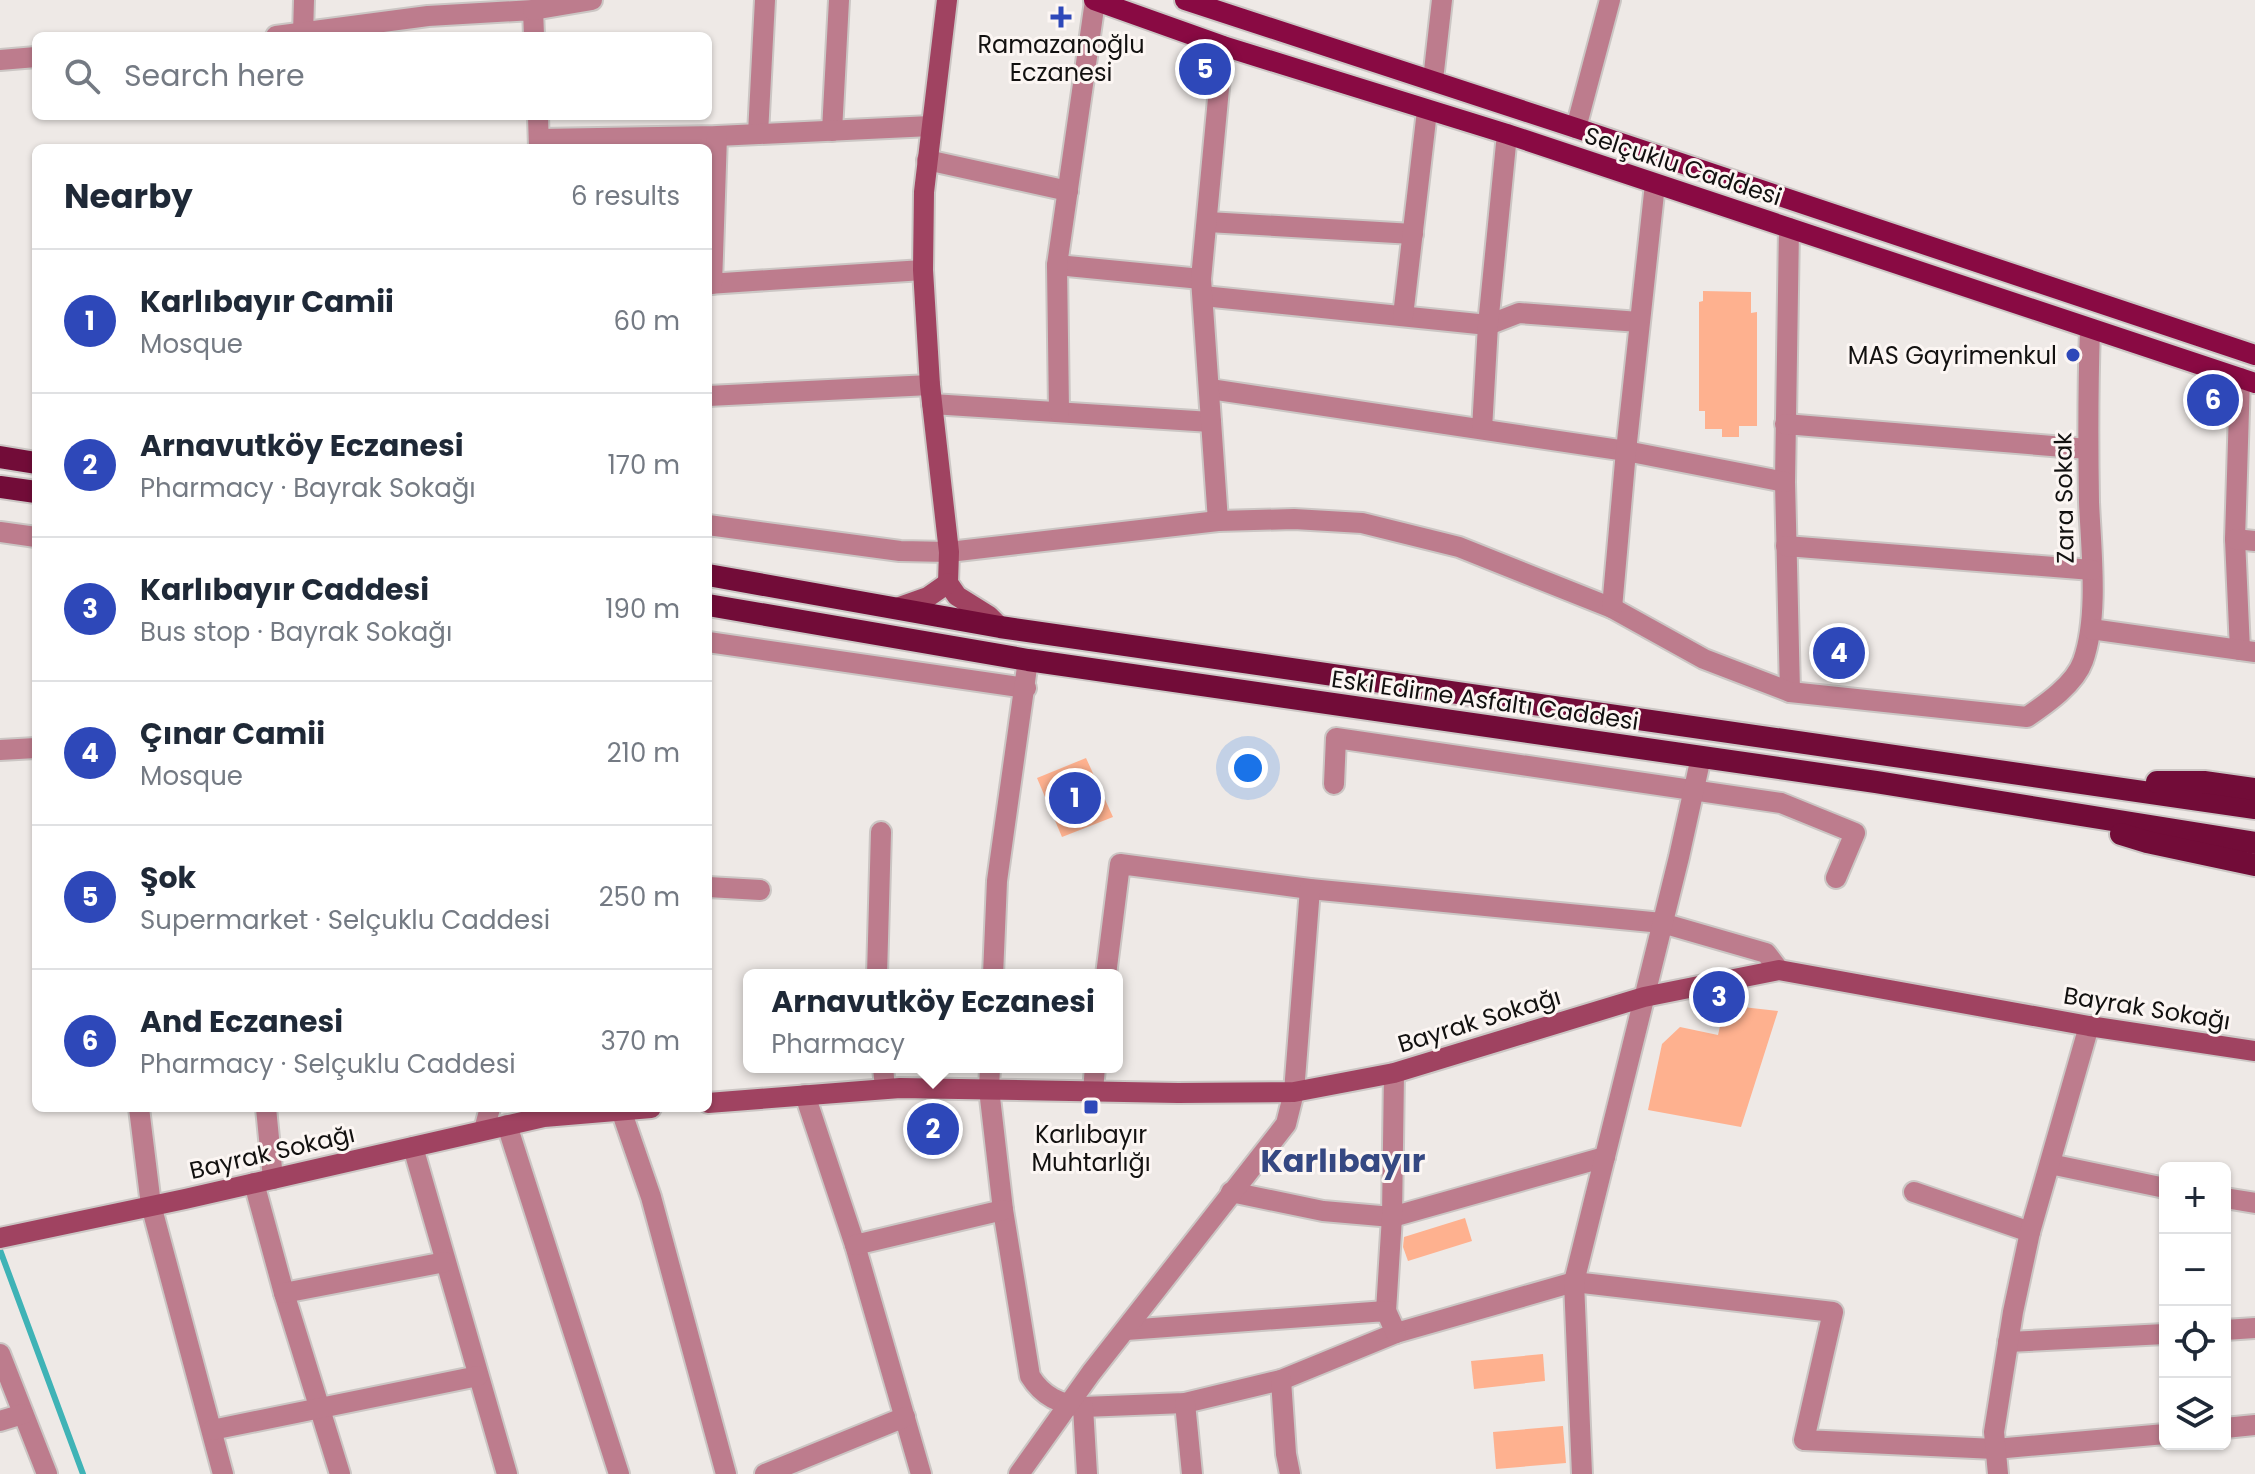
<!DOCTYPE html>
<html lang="en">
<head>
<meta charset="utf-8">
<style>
  :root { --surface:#fff; --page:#f6f6f7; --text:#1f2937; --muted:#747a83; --line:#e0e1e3; --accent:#2e48b9 }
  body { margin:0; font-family:Poppins,sans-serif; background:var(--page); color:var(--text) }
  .controls { position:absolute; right:24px; bottom:24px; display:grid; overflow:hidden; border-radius:12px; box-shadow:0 2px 6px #0004 }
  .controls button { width:72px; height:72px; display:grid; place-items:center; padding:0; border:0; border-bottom:2px solid var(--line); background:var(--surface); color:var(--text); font:40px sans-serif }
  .you { position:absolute; left:1248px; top:768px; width:28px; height:28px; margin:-20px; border:6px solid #fff; border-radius:50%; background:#1a73e8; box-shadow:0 0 0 12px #1a73e833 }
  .badge { display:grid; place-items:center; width:52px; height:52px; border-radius:50%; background:var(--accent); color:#fff; font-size:26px; font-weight:700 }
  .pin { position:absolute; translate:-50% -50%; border:4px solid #fff; box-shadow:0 2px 8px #0006 }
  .popup { position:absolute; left:743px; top:969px; width:380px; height:104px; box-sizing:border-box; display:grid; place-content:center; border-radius:12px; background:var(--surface); filter:drop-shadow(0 2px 6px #0005); font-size:26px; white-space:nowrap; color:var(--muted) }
  .popup b { font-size:30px; color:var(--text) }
  .popup::after { content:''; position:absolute; left:50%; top:100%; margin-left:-16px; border:16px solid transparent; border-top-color:var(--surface) }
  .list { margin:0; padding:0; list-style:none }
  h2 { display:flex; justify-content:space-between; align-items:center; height:104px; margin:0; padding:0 32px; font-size:34px }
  h2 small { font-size:26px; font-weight:400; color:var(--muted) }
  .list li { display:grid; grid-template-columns:52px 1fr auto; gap:24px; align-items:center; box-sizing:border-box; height:144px; padding:0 32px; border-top:2px solid var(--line) }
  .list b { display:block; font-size:30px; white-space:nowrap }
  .list p { margin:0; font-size:26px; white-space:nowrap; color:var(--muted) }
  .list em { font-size:26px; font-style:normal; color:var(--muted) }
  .icon { flex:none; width:44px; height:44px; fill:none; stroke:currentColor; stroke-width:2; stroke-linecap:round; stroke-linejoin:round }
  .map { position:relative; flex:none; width:2255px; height:1474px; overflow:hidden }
  .search { position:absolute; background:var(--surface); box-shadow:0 2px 6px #0004; left:32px; top:32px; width:680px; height:88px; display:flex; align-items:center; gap:20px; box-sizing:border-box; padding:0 28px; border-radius:12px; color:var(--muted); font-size:30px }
  .panel { position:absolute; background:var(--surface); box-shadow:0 2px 6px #0004; left:32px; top:144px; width:680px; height:968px; border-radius:12px }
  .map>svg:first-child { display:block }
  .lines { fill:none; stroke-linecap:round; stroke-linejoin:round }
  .stream { stroke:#3fb3b6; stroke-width:6 }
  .building { fill:#feb18f }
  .minor-casing { stroke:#cbc6c4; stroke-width:24 }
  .tertiary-casing { stroke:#cbc6c4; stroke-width:24 }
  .secondary-casing { stroke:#cbc6c4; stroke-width:24 }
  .primary-casing { stroke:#cbc6c4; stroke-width:24 }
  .trunk-casing { stroke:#cbc6c4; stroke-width:26 }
  .minor { stroke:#bd7c8d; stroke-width:20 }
  .tertiary { stroke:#bd7c8d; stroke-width:20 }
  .secondary { stroke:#a04361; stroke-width:20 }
  .primary { stroke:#890a43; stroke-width:20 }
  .trunk { stroke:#720c38; stroke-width:22 }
  .poi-dot { fill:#2e48b9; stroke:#fcf6f3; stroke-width:3 }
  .labels { text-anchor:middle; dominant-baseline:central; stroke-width:6; stroke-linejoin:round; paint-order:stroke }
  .poi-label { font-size:24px; fill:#121110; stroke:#fcf6f3 }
  .street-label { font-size:24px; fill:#121110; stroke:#fcf6f3 }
  .district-label { font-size:32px; font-weight:bold; fill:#354882; stroke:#fcf6f3 }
</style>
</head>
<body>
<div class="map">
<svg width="2255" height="1474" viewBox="0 0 2255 1474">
  <rect width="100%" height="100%" fill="#eee9e6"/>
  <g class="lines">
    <!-- stream -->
    <polyline class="stream" points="0,1250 83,1474"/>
  </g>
  <!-- building -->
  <g class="building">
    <polygon points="1703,291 1751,292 1751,313 1757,312 1757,426 1739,426 1739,437 1722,437 1722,429 1705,429 1705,411 1699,411 1699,302 1703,301"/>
    <polygon points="1860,631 1866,664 1817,671 1813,641"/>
    <polygon points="1086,758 1113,817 1062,837 1037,778"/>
    <polygon points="1725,1005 1778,1011 1741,1127 1648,1110 1662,1044 1680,1027 1718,1035"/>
    <polygon points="1465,1218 1472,1241 1408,1261 1403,1247 1404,1237"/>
    <polygon points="1543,1354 1545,1381 1474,1389 1471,1361"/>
    <polygon points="1563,1426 1566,1463 1496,1469 1493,1432"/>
  </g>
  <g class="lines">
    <defs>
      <g id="minor">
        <polyline points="303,34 304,0"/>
        <polyline points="276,36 428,16 533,10 534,36"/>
        <polyline points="0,60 36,57"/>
        <polyline points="1433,80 1442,0"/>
        <polyline points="538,116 539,148"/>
        <polyline points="1576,128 1610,0"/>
        <polyline points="832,131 839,0"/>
        <polyline points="758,134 765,0"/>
        <polyline points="539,139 717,136 931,126"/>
        <polyline points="927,160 1068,191"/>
        <polyline points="1208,222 1413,234"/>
        <polyline points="1789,228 1785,482 1790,692"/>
        <polyline points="1057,265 1201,279"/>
        <polyline points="708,284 923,270"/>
        <polyline points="712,284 717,136"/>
        <polyline points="1203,296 1488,325 1519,313 1639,322"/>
        <polyline points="1403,316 1427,111"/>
        <polyline points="2240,378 2235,539 2240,650"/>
        <polyline points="1210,389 1626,451 1785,482"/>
        <polyline points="708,396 930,385"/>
        <polyline points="932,404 1211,422"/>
        <polyline points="1059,412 1057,265 1095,1"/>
        <polyline points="1785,424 2088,449"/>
        <polyline points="1482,429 1488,325 1507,134"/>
        <polyline points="1218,521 1201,279 1223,46"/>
        <path d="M 708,525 L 900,551 L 949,552 L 1218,521 L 1294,519 L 1362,523 L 1459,547 L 1612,608 L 1704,659 L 1790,692 L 2027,717 C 2046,704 2075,684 2083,661 C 2099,616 2091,550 2089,502 C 2088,444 2088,387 2090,329"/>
        <polyline points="0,532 36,537"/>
        <polyline points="2235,539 2255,541"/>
        <polyline points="1786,546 2092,570"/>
        <polyline points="1612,608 1626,451 1655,184"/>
        <polyline points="2091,629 2255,652"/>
        <polyline points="708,642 1026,688"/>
        <polyline points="0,750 36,748"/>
        <polyline points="1334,784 1336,738 1781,803 1855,833 1836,878"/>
        <polyline points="708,887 760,890"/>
        <polyline points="877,975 881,832"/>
        <polyline points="993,975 997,881 1028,660"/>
        <polyline points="1106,975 1120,864 1310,889 1662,923 1766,953 1779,970"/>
        <polyline points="883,1067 885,1089"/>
        <path d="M 990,1067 L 989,1089 L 1003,1210 L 1030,1376 C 1043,1397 1060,1404 1083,1407 L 1185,1403 L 1281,1380 L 1396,1333 L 1574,1282 L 1833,1312 L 1804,1440 L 1995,1449 L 2165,1434"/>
        <polyline points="1093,1091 1095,1067"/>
        <polyline points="1294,1092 1310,889"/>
        <polyline points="805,1095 855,1245 921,1474"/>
        <polyline points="139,1108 151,1205 223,1474"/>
        <polyline points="266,1108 273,1179"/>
        <polyline points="621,1110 651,1197 726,1474"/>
        <polyline points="507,1125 619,1474"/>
        <polyline points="484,1130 490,1108"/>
        <polyline points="413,1147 507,1474"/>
        <polyline points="2050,1164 2165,1188"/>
        <polyline points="254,1183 284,1293 340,1474"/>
        <polyline points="1231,1192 1323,1211 1392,1217 1605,1157"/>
        <polyline points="1914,1192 2030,1232"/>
        <polyline points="2225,1198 2255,1203"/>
        <polyline points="855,1245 1003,1210"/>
        <polyline points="284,1293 445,1262"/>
        <polyline points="1386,1311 1392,1217 1394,1073"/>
        <polyline points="1126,1330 1386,1311 1396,1333"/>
        <polyline points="2225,1330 2255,1328"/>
        <polyline points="2008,1342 2165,1334"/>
        <polyline points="0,1354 47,1474"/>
        <polyline points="1281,1380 1286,1454 1290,1474"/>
        <polyline points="1185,1403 1192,1474"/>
        <polyline points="1083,1407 1087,1474"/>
        <polyline points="0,1421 23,1414"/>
        <polyline points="2225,1428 2255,1425"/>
        <polyline points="212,1430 478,1376"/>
        <polyline points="765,1474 905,1417"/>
        <polyline points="1998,1474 1994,1432 2013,1312 2030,1232 2089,1026"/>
      </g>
      <g id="tertiary">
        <polyline points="533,10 592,0"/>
        <polyline points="1019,1474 1091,1373 1286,1124 1294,1092"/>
        <polyline points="1582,1474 1574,1282 1679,857 1701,757"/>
      </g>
      <g id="secondary">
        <polyline points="947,0 924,192 923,270 930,385 949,552 948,583 957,596 989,616 1000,627"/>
        <polyline points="897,608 928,597 948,583"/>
        <polyline points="708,1103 900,1088 1178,1093 1294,1092 1394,1073 1644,997 1779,970 2089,1026 2255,1051"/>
        <polyline points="0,1238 185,1199 544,1117 651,1108"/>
      </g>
      <g id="primary">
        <polyline points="1094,0 1223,46 1507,134 2255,383"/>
        <polyline points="1185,0 1576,128 2255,355"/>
      </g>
      <g id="trunk">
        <polyline points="0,457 36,463"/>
        <polyline points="0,487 36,492"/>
        <polyline points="708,575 1000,627 2255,808"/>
        <polyline points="708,605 1028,660 1876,782 2255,843"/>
        <polyline points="2157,782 2204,782 2255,789"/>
        <polyline points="2121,834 2147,842 2255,865"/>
      </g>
    </defs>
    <!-- minor casing -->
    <use href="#minor" class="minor-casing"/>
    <!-- tertiary casing -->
    <use href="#tertiary" class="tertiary-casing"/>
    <!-- secondary casing -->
    <use href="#secondary" class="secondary-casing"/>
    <!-- primary casing -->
    <use href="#primary" class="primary-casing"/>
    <!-- trunk casing -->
    <use href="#trunk" class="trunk-casing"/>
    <!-- minor -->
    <use href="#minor" class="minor"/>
    <!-- tertiary -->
    <use href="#tertiary" class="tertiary"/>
    <!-- secondary -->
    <use href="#secondary" class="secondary"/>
    <!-- primary -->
    <use href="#primary" class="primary"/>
    <!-- trunk -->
    <use href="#trunk" class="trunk"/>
  </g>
  <!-- markers -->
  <g class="poi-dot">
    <path d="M1057 5h8v8h8v8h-8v8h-8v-8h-8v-8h8z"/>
    <circle cx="2073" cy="355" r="8"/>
    <rect x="1083" y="1099" width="16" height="16" rx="4"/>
  </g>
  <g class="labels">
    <!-- poi labels -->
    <g class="poi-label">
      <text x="1061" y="44">Ramazanoğlu<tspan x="1061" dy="28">Eczanesi</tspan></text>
      <text x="2057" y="355" text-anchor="end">MAS Gayrimenkul</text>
      <text x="1091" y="1134">Karlıbayır<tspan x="1091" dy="28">Muhtarlığı</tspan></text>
    </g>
    <!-- street labels -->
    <g class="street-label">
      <text transform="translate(1683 166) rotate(18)">Selçuklu Caddesi</text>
      <text transform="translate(2064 498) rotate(-91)">Zara Sokak</text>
      <text transform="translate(1485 700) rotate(8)">Eski Edirne Asfaltı Caddesi</text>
      <text transform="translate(2147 1008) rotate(9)">Bayrak Sokağı</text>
      <text transform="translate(1479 1020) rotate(-17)">Bayrak Sokağı</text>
      <text transform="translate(272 1152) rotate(-13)">Bayrak Sokağı</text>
    </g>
    <!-- district labels -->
    <g class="district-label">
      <text x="1343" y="1160">Karlıbayır</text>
    </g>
  </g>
</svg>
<div class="controls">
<button>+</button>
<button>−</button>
<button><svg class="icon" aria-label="locate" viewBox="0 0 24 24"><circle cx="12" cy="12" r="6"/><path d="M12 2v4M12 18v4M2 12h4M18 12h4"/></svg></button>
<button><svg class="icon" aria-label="layers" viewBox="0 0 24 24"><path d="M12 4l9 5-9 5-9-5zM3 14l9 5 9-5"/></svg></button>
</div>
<div class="you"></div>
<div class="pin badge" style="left:1075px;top:798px">1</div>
<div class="pin badge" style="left:933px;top:1129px">2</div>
<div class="popup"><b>Arnavutköy Eczanesi</b>Pharmacy</div>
<div class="pin badge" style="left:1719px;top:997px">3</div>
<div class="pin badge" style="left:1839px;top:653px">4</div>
<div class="pin badge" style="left:1205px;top:69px">5</div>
<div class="pin badge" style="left:2213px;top:400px">6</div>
<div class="search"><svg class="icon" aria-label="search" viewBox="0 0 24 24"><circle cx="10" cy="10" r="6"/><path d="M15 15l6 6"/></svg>Search here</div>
<section class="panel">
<h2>Nearby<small>6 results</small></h2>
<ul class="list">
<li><span class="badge">1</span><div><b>Karlıbayır Camii</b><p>Mosque</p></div><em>60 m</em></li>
<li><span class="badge">2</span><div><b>Arnavutköy Eczanesi</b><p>Pharmacy · Bayrak Sokağı</p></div><em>170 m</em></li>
<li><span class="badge">3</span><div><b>Karlıbayır Caddesi</b><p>Bus stop · Bayrak Sokağı</p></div><em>190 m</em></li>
<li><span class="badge">4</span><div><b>Çınar Camii</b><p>Mosque</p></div><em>210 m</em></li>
<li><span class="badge">5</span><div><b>Şok</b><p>Supermarket · Selçuklu Caddesi</p></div><em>250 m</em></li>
<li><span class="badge">6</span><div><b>And Eczanesi</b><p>Pharmacy · Selçuklu Caddesi</p></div><em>370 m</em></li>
</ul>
</section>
</div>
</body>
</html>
